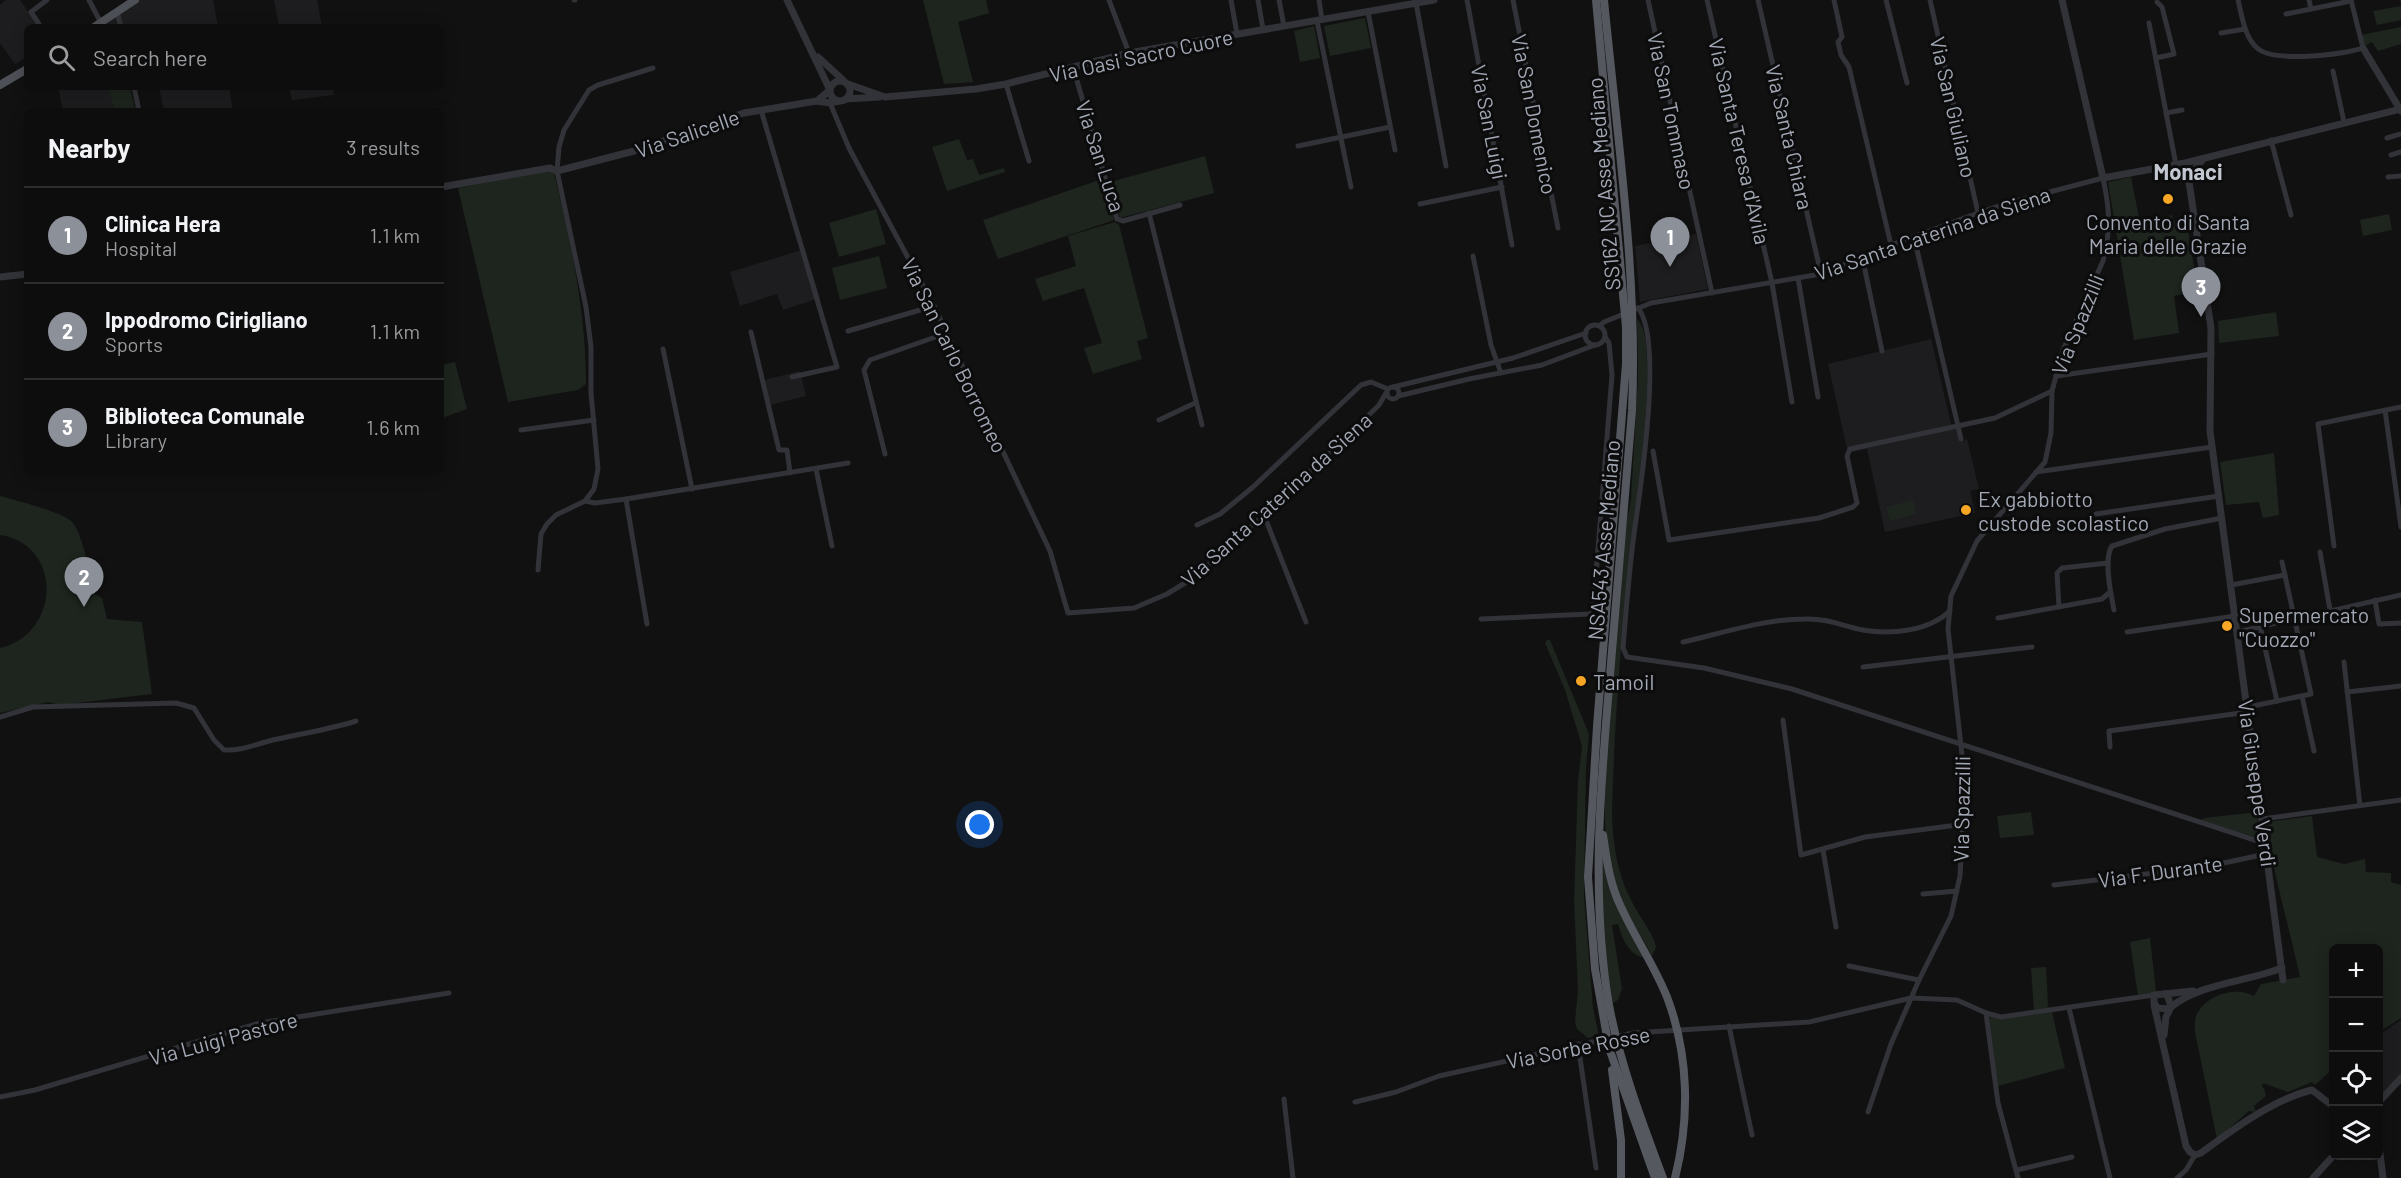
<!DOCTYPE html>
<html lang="en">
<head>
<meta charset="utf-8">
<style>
  :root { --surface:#0d0d0e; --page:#161617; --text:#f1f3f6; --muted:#9a9c9e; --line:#2d2d2e; --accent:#8c9099 }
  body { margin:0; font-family:Barlow,sans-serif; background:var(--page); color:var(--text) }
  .controls { position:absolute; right:18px; bottom:18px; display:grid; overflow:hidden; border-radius:9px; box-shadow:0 3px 15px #0003 }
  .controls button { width:54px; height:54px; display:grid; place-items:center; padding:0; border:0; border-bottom:2px solid var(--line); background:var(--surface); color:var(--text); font:30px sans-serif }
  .you { position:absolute; left:980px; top:825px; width:21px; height:21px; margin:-15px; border:4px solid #fff; border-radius:50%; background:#1a73e8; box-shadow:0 0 0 9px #1a73e833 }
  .badge { display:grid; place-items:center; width:39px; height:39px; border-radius:50%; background:var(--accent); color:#fff; font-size:20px; font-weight:700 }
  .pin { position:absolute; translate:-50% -50px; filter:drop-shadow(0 2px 3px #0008) }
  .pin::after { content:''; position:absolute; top:32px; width:21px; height:18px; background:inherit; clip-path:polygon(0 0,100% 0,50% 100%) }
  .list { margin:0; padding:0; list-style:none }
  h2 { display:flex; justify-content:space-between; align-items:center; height:78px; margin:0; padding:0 24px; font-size:26px }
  h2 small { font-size:20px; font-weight:400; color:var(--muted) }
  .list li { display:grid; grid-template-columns:39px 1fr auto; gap:18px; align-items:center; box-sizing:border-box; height:96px; padding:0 24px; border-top:2px solid var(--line) }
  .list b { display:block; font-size:22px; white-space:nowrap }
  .list p { margin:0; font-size:20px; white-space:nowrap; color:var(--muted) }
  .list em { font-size:20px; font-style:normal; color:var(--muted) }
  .icon { flex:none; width:33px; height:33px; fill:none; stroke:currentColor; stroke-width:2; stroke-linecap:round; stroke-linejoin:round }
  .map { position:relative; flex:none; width:2401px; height:1178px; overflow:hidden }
  .search { position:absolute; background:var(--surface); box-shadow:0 3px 15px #0003; left:24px; top:24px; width:420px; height:66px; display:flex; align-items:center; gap:15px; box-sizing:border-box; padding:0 21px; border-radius:9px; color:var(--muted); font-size:22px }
  .panel { position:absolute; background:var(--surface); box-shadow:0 3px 15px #0003; left:24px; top:108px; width:420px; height:366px; border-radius:9px }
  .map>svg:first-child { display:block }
  .built { fill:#1d1d1f }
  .green { fill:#1d251e }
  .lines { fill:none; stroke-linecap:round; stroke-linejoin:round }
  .minor { stroke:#323338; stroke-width:5 }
  .tertiary { stroke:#323338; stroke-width:7 }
  .primary { stroke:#4e5057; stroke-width:8 }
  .trunk { stroke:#565860; stroke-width:8 }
  .poi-dot { fill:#f7a524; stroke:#0c0c0d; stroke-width:2 }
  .labels { text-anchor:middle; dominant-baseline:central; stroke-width:6; stroke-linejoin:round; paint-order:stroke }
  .street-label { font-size:21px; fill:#a2a8b4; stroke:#0c0c0d }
  .poi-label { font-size:21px; fill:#a2a8b4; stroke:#0c0c0d; text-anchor:start }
  .neighbourhood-label { font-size:22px; font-weight:bold; fill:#c3c7d0; stroke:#0c0c0d }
</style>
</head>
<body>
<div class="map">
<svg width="2401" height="1178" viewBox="0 0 2401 1178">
  <rect width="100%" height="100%" fill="#111112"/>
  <!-- built -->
  <g class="built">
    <polygon points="6,0 20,0 39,27 27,27 27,57 15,64 0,43 0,5"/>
    <polygon points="139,0 213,0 218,27 98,27"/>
    <polygon points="274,0 317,0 322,27 279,27"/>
    <polygon points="58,87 108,87 114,111 63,111"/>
    <polygon points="159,87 229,87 233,111 164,111"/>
    <polygon points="289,87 333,87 334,95 292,100"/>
    <polygon points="1696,234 1708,289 1640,302 1635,246"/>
    <polygon points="805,249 820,298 783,310 777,294 740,306 730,272"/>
    <polygon points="1931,339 1952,428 1957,428 1960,442 1967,439 1979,489 1970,491 1975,513 1885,532 1867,449 1848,453 1828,364"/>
    <polygon points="800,371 806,396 770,405 765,380"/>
    <polygon points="2401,1020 2401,1075 2382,1096 2379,1096 2379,1035"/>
  </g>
  <!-- green -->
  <g class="green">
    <polygon points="923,0 986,0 989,13 958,22 973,82 944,84"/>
    <polygon points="2400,0 2401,0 2401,20 2377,25 2373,11 2401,6"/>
    <polygon points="1365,18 1371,48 1330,56 1324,26"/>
    <polygon points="1314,26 1320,58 1300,62 1294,31"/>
    <polygon points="2401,27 2401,44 2378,51 2372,42 2365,46 2361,35"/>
    <polygon points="108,87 130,87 135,109 114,111"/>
    <polygon points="959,139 967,160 973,159 979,175 1004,168 1005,172 947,191 932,147"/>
    <polygon points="1205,156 1214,193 1120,218 1110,182"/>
    <path d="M 548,170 L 554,173 C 571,242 586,313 586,384 L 578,390 L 508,402 L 458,188 Z"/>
    <polygon points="2131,177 2140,223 2172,215 2173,221 2186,219 2198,291 2174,296 2179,333 2134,340 2108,182"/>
    <polygon points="1102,179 1114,220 998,259 983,220"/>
    <polygon points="876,209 886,244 839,257 829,223"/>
    <polygon points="2389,214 2392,230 2363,236 2360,220"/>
    <polygon points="1115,222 1119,225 1148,338 1137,341 1142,359 1093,374 1084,348 1102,343 1084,288 1043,301 1035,279 1076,266 1068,236"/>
    <polygon points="879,256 887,288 840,300 832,268"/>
    <polygon points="2276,312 2279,336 2219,343 2218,321"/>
    <path d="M 1637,319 C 1646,328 1647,349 1647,362 C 1649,424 1637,490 1630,552 C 1621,639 1614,727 1612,815 C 1613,844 1617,872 1630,898 C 1637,913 1647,925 1654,940 L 1656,947 L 1652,956 C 1640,932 1622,908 1614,880 C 1601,837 1605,792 1607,749 C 1611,674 1619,600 1626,526 L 1631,499 L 1638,377 Z"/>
    <polygon points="455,362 467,409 442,418 441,365"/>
    <polygon points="2274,453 2279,515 2263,518 2259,502 2226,505 2220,462"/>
    <path d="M 0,496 C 15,500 61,512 71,521 C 83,532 90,576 94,593 L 102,598 L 107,619 L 142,622 L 152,694 L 60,705 L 48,702 L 0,713 L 0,648 C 61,634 63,544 0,535 Z"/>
    <polygon points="1913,500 1916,514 1890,521 1886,507"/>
    <polygon points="1547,640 1550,640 1589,734 1586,768 1584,896 1593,1008 1599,1036 1588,1038 1577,1029 1575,1022 1578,990 1574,901 1578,781 1582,746 1565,690 1545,643"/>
    <polygon points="2031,812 2034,835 2000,838 1997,816"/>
    <polygon points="2257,812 2259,838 2201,821 2204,818"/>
    <path d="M 2312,816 L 2317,857 L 2344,864 L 2365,859 L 2366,872 L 2391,873 L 2391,882 L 2401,885 L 2401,1018 L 2379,1032 L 2378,948 L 2334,948 L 2333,1069 L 2315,1085 L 2312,1082 L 2288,1092 L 2263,1083 L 2262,1087 L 2264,1088 L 2266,1096 L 2254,1106 L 2256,1112 L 2249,1111 L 2217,1139 L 2195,1032 C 2195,1025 2194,1018 2198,1012 C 2209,994 2236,986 2254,996 L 2261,984 L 2300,977 C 2289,926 2273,874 2266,822 Z"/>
    <path d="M 1601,849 L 1644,958 C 1628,954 1622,938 1618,924 L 1612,925 L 1622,989 L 1618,1000 L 1613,1003 L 1604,945 Z"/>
    <polygon points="2150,938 2156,992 2138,996 2130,942"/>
    <polygon points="2046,967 2048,1005 2047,1008 2034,1010 2031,968"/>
    <polygon points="2052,1012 2065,1068 1998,1086 1989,1017 2003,1019"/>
  </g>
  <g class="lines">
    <!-- minor -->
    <g class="minor">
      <polyline points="89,0 101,23"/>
      <polyline points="574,0 575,0"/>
      <polyline points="1109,0 1129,53"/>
      <polyline points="1231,0 1237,34"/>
      <polyline points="1258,0 1263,29"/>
      <polyline points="1279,0 1284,26"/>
      <polyline points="1319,0 1322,20"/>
      <polyline points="1467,0 1512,245"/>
      <polyline points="1513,0 1558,228"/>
      <polyline points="1648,0 1712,293"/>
      <polyline points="1707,0 1772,283 1792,402"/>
      <polyline points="1758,0 1821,274"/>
      <polyline points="1834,0 1842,37 1838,42 1841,55 1849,67 1891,245"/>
      <polyline points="1886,0 1907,83"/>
      <polyline points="1930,0 1978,213"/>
      <path d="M 2238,0 C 2242,16 2244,36 2257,48 C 2273,63 2342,55 2363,48 L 2351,0"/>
      <polyline points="2309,0 2311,9"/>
      <polyline points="1416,3 1446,166"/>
      <polyline points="117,12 121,27"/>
      <polyline points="1368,12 1395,150"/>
      <polyline points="2286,14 2351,1"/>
      <polyline points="1317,21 1351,187"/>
      <polyline points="2149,23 2176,165"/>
      <polyline points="41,27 31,12 47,0"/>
      <polyline points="2221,33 2245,29"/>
      <polyline points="2156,58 2174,54 2162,7 2157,2"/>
      <polyline points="1073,67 1117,219 1123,221 1180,205"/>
      <polyline points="2333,71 2344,122"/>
      <polyline points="1006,84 1029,161"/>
      <polyline points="134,87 139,111"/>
      <polyline points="830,103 849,148 934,306 1050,551 1068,613 1134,608 1167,594 1193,578 1264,515 1340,443 1379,405 1386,393"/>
      <polyline points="761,110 837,367 792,377"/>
      <polyline points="2166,113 2182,110"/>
      <polyline points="2387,138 2401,134"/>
      <polyline points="2271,140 2291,215"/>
      <polyline points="1298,146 1390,127"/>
      <polyline points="2391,155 2401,152"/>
      <polyline points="2388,177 2401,176"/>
      <polyline points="1420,204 1502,187"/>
      <polyline points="1149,213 1202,425"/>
      <polyline points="1914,237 1961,439"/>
      <polyline points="1473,256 1491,345 1501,373"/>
      <polyline points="1862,256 1882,351"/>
      <polyline points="1798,278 1818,397"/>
      <path d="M 1638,308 C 1664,340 1640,490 1634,534 C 1629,572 1626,610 1623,648 L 1627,657 L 1704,668 L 1792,689 L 2264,843"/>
      <circle cx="1595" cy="335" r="10"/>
      <path d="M 1599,326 L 1604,322 L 1651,303 L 1821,274 L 1891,245 L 1978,213 L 2008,203 L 2103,178 C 2110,211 2111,229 2103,261 L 2063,350 L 2052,391 L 2051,433 L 2045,462 L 1977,541 L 1951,596 L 1948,629 L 1965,782 L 1960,876 L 1951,916 L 1919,980 L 1891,1044 L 1868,1112"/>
      <polyline points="848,331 934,306"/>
      <polyline points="751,332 779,450 787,450 790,473"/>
      <polyline points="663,349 692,489"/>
      <polyline points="2056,376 2212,354"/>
      <circle cx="1393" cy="393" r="6"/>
      <polyline points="1393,387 1513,358 1586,333"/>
      <polyline points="1398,396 1469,379 1542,365 1595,345"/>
      <polyline points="2385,410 2401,527"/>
      <polyline points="1159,420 1195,403"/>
      <polyline points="521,430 594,420"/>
      <polyline points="1653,451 1669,540 1819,518 1853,507 1857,503 1847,456 1850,449 1995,418 2052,391"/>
      <polyline points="885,454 864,370 870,360 947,333"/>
      <polyline points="816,469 832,546"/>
      <polyline points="2036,472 2212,447"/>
      <polyline points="626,499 647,624"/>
      <polyline points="585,501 594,489 598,469 591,393 591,347 586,307 557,171 559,147 564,130 589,90 598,85 653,68"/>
      <polyline points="2096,514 2219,496"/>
      <polyline points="1264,515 1306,622"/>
      <polyline points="1197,525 1220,514 1253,487 1361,385 1371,382 1388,389"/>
      <polyline points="2334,546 2318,424 2401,407"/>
      <polyline points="2320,552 2330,610"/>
      <polyline points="538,570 541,534 547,524 556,515 585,501 595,503 626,499 848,463"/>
      <polyline points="2231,585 2285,575"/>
      <polyline points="2375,600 2379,624 2401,623"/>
      <polyline points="2059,607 2057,573 2062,568 2108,563"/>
      <path d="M 2114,610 C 2111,595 2103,559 2112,546 L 2165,529 L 2222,518"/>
      <polyline points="1998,618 2102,599 2110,592"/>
      <polyline points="1481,619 1589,614 1593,612 1612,375 1609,343 1605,337"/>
      <polyline points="2260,626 2277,701"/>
      <polyline points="2127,632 2235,616"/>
      <polyline points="2237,632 2401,595"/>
      <path d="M 1683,642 C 1723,633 1764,619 1805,619 C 1826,618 1843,626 1863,630 C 1891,635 1929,631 1950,611"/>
      <polyline points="2344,662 2360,806"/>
      <polyline points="1863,667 2032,647"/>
      <polyline points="2347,692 2401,686"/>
      <polyline points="2302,696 2314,751"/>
      <polyline points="2248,707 2311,694 2282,562"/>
      <path d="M 0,717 L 33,707 L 176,703 L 194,708 L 214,740 L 224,750 C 241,751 253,745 269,741 C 298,734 328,730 356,721"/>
      <polyline points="1783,720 1801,855 1865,837 1965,824"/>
      <polyline points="2110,747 2109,731 2248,712"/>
      <polyline points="2262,819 2401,800"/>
      <polyline points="1823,850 1836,927"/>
      <polyline points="2054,885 2205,867 2266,854"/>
      <polyline points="1923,894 1957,891"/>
      <polyline points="1849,966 1919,980"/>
      <polyline points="2069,1008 2110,1178"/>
      <polyline points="1986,1013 1998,1103 2018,1178"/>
      <polyline points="1729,1026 1752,1135"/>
      <polyline points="1578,1044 1596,1168"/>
      <polyline points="0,1097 35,1090 260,1023 449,993"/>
      <polyline points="1284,1099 1293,1178"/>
      <polyline points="1355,1102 1396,1092 1439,1076 1633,1033 1809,1022 1911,998 1957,1000 1986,1013 2001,1017 2154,995"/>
      <polyline points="2017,1170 2072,1157"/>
      <polyline points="2177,1178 2186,1170 2195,1155"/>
    </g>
    <!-- tertiary -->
    <g class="tertiary">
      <polyline points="787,0 830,90 817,101"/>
      <polyline points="2062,0 2103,178 2185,163 2401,109"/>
      <polyline points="2363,48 2401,111"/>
      <polyline points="818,57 843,80"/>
      <circle cx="840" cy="91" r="10"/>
      <polyline points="848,84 885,97 976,89 1006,84 1129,53 1434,0"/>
      <polyline points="846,99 879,97"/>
      <polyline points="2167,166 2183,173 2189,182 2211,328 2210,431 2283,980"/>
      <polyline points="2189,182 2195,169 2203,159"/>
      <polyline points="441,187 550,168 557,171 634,151 744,113 817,101 830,103 839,101"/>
      <polyline points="0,277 27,274"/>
      <path d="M 2154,1005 L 2186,1146 L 2190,1152 L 2195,1155 L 2201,1153 C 2232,1130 2274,1099 2312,1090 L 2334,1107"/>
      <path d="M 2171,1007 C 2201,983 2246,982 2282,968"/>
      <polyline points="2169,1009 2157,1008 2154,1002 2154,995 2193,991"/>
      <polyline points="2164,1035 2166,1017 2171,1007 2168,997 2165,994"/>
      <polyline points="2378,1103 2401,1078"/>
      <polyline points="2378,1137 2383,1178"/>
      <polyline points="2313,1178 2334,1155"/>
    </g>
    <!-- primary -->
    <g class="primary">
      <polyline points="94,27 135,0"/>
      <polyline points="0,85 27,69"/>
    </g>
    <!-- trunk -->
    <g class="trunk">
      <polyline points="1596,0 1626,327 1626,364 1597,726 1588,877 1595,969 1609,1048 1655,1178"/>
      <path d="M 1604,0 C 1617,136 1638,274 1632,411 C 1624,503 1616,595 1609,687 C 1600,793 1591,899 1609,1005 C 1620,1064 1642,1122 1663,1178"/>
      <path d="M 1603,835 C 1606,856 1609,878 1617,898 C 1631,932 1653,962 1667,997 C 1689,1055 1690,1118 1675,1178"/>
      <polyline points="1612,1070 1621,1140 1621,1178"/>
    </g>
  </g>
  <!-- markers -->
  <g class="poi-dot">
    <circle cx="2168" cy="199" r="6"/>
    <circle cx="1966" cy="510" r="6"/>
    <circle cx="2227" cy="626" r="6"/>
    <circle cx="1581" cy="681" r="6"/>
  </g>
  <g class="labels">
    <!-- street labels -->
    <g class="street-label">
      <text transform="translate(1141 55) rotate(-12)">Via Oasi Sacro Cuore</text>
      <text transform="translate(1954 107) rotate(77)">Via San Giuliano</text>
      <text transform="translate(1672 111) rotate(78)">Via San Tommaso</text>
      <text transform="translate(1535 114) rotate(79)">Via San Domenico</text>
      <text transform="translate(1490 122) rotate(79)">Via San Luigi</text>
      <text transform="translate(687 133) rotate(-19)">Via Salicelle</text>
      <text transform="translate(1790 137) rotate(77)">Via Santa Chiara</text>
      <text transform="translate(1740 141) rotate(77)">Via Santa Teresa d'Avila</text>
      <text transform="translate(1101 156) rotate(72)">Via San Luca</text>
      <text transform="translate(1603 184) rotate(-95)">SS162 NC Asse Mediano</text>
      <text transform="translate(1932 233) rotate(-19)">Via Santa Caterina da Siena</text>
      <text transform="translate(2077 324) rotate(-68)">Via Spazzilli</text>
      <text transform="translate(955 355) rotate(64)">Via San Carlo Borromeo</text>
      <text transform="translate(1276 499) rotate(-42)">Via Santa Caterina da Siena</text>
      <text transform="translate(1603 540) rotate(-85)">NSA543 Asse Mediano</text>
      <text transform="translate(2258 783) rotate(82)">Via Giuseppe Verdi</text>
      <text transform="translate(1961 809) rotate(-89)">Via Spazzilli</text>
      <text transform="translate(2160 871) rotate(-8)">Via F. Durante</text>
      <text transform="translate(223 1038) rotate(-15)">Via Luigi Pastore</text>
      <text transform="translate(1578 1047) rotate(-11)">Via Sorbe Rosse</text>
    </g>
    <!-- poi labels -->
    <g class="poi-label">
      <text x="2168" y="221" text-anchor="middle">Convento di Santa<tspan x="2168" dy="24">Maria delle Grazie</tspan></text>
      <text x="1978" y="498">Ex gabbiotto<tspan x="1978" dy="24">custode scolastico</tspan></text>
      <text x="2239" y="614">Supermercato<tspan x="2239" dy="24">"Cuozzo"</tspan></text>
      <text x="1593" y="681">Tamoil</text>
    </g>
    <!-- neighbourhood labels -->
    <g class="neighbourhood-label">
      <text x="2188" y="171">Monaci</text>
    </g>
  </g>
</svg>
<div class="controls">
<button>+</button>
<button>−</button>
<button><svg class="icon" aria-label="locate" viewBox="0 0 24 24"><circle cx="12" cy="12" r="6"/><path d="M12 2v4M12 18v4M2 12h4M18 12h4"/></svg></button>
<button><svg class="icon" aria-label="layers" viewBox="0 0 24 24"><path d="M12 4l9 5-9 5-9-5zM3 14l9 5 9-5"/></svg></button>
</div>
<div class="you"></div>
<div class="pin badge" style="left:1670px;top:267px">1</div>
<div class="pin badge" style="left:84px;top:607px">2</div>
<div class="pin badge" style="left:2201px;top:317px">3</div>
<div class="search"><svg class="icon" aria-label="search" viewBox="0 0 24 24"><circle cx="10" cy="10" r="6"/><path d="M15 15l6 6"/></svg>Search here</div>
<section class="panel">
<h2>Nearby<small>3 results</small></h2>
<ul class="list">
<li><span class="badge">1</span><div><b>Clinica Hera</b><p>Hospital</p></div><em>1.1 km</em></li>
<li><span class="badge">2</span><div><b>Ippodromo Cirigliano</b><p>Sports</p></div><em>1.1 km</em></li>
<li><span class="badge">3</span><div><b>Biblioteca Comunale</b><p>Library</p></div><em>1.6 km</em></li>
</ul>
</section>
</div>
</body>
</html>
